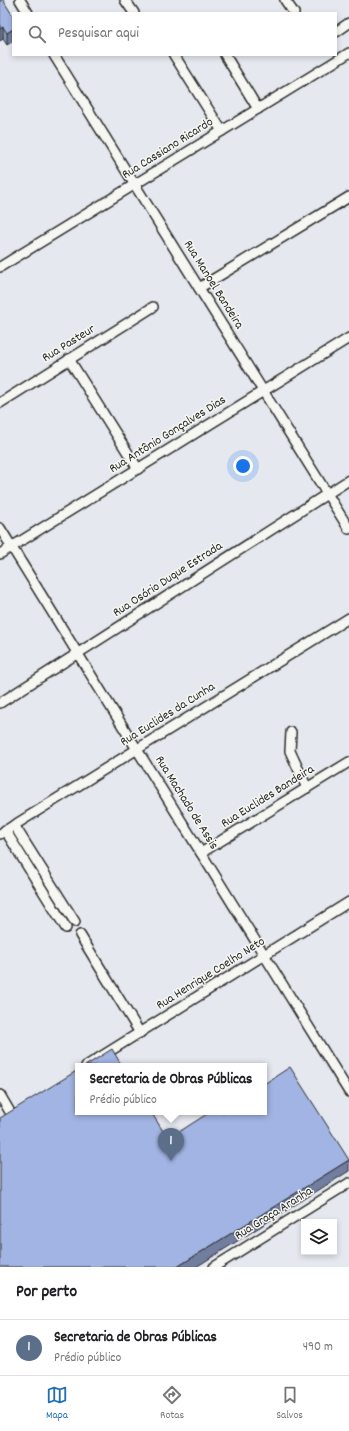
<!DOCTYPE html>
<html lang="pt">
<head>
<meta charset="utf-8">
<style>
  :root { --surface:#fff; --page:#f2f2f2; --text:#202124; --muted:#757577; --line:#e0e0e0; --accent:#1f6fb2 }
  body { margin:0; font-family:Dekko,sans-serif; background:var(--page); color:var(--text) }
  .controls { position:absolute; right:12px; bottom:12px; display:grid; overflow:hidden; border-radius:0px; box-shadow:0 2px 6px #0003 }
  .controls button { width:36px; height:36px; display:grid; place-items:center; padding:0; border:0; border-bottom:1px solid var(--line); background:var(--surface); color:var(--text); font:20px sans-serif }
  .you { position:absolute; left:243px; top:466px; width:14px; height:14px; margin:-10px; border:3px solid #fff; border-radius:50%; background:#1a73e8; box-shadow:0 0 0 6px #1a73e833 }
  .badge { display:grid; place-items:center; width:26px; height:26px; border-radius:50%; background:var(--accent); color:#fff; font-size:13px; font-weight:700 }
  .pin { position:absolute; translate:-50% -33px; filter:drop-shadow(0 1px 2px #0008) }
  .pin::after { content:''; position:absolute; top:21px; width:14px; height:12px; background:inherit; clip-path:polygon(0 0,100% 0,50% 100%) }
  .popup { position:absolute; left:75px; top:1063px; width:192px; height:52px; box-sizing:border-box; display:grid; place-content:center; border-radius:0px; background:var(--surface); filter:drop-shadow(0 1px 3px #0005); font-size:13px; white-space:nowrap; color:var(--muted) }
  .popup b { font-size:15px; color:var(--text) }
  .popup::after { content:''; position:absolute; left:50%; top:100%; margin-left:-8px; border:8px solid transparent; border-top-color:var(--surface) }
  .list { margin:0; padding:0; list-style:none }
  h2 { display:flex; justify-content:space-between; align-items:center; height:52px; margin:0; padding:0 16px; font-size:17px }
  h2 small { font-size:13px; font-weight:400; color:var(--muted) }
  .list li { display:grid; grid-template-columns:26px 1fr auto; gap:12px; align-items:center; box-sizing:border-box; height:56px; padding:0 16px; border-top:1px solid var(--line) }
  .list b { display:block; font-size:15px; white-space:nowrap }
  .list p { margin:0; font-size:13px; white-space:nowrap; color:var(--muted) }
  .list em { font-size:13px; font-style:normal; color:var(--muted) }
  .icon { flex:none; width:22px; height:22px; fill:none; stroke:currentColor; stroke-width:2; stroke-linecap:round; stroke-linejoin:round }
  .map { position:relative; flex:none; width:349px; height:1267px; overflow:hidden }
  .search { position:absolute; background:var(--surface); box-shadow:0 2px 6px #0003; left:12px; right:12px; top:12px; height:44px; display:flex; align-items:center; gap:10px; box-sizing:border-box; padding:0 14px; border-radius:0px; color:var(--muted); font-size:15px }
  .sheet { height:108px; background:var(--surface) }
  nav { display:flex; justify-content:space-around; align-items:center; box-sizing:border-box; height:56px; border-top:1px solid var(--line); background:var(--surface); font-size:11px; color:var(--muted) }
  nav a { display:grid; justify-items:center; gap:2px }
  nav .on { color:var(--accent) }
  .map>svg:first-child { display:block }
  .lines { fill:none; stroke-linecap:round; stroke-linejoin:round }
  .minor-casing { stroke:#2b2b2b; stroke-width:12 }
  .minor { stroke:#f6f6f2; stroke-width:9 }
  .wall { fill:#8b9bc3; stroke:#2b2b2b }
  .shaded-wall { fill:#717e9f; stroke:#2b2b2b }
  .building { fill:#a2b4e3; stroke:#2b2b2b }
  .labels { text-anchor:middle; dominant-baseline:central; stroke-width:3; stroke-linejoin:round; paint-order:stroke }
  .street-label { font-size:13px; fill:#2b2b2b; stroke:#f6f6f2 }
</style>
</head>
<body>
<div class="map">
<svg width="349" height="1267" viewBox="0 0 349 1267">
  <rect width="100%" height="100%" fill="#e5e9ef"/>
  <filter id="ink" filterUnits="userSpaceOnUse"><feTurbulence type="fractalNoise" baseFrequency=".025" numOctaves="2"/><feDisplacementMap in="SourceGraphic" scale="8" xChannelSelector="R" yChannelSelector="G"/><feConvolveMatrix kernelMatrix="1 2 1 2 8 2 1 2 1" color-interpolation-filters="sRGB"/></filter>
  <g filter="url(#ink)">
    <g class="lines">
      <defs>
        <g id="minor">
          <polyline points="20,0 28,13"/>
          <polyline points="125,0 134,13"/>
          <polyline points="285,0 294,13"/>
          <polyline points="336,32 349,23"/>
          <polyline points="54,55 349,529"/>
          <polyline points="174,55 222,131"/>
          <polyline points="225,55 258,109"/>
          <polyline points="0,267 349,53"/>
          <polyline points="199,288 349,197"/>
          <polyline points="69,359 138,469"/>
          <polyline points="0,403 153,307"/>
          <polyline points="0,528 349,1092"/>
          <polyline points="0,554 349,338"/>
          <polyline points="0,703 349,480"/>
          <polyline points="291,732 290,751 307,788"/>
          <polyline points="14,825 75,922"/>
          <polyline points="5,830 66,928"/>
          <polyline points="0,834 349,618"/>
          <polyline points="201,853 349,762"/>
          <polyline points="80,935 140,1033"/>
          <polyline points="86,1066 349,902"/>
          <polyline points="0,1095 10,1112"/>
          <polyline points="214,1267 349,1183"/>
        </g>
      </defs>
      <!-- minor casing -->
      <use href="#minor" class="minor-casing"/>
      <!-- minor -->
      <use href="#minor" class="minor"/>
    </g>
    <!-- wall -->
    <polygon class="wall" points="0,0 13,16 7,45 3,39"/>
    <!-- shaded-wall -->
    <g class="shaded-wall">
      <polygon points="3,27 3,39 0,41 0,29"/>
      <polygon points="13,29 13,41 7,45 7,33"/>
      <polygon points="349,1160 349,1171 196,1267 177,1267"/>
    </g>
    <!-- building -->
    <g class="building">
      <polygon points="0,0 3,0 13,16 13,29 7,33 3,27 0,29"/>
      <polygon points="112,1049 122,1066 85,1066"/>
      <polygon points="290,1067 349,1160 177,1267 0,1267 0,1118 78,1070 78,1112 151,1112 168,1139 210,1112 264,1112 264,1084"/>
    </g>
  </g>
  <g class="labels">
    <!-- street labels -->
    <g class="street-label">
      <text transform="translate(168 149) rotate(-32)">Rua Cassiano Ricardo</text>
      <text transform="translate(213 285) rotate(58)">Rua Manoel Bandeira</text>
      <text transform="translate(69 344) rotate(-32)">Rua Pasteur</text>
      <text transform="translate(168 435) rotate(-32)">Rua Antônio Gonçalves Dias</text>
      <text transform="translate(168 580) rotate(-33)">Rua Osório Duque Estrada</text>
      <text transform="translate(168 715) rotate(-32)">Rua Euclides da Cunha</text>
      <text transform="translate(268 797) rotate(-32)">Rua Euclides Bandeira</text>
      <text transform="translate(186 803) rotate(58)">Rua Machado de Assis</text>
      <text transform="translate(211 974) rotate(-32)">Rua Henrique Coelho Neto</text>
      <text transform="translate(274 1214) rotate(-32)">Rua Graça Aranha</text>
    </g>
  </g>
</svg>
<div class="controls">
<button><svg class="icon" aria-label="layers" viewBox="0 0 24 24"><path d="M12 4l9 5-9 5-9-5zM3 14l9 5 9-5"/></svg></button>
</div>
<div class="you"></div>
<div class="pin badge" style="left:171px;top:1161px;background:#5c6f8a">1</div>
<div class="popup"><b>Secretaria de Obras Públicas</b>Prédio público</div>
<div class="search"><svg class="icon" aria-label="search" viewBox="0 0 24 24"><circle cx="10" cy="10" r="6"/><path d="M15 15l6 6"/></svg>Pesquisar aqui</div>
</div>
<section class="sheet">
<h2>Por perto<small></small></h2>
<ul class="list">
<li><span class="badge" style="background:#5c6f8a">1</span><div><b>Secretaria de Obras Públicas</b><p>Prédio público</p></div><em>490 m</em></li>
</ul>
</section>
<nav>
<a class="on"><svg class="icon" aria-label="map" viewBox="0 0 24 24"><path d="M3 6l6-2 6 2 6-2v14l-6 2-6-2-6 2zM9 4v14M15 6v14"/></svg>Mapa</a>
<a><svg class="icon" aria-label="directions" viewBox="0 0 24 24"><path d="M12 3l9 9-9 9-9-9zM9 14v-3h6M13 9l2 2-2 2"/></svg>Rotas</a>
<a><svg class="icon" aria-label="saved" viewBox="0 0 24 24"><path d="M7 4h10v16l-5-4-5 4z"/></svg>Salvos</a>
</nav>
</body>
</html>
